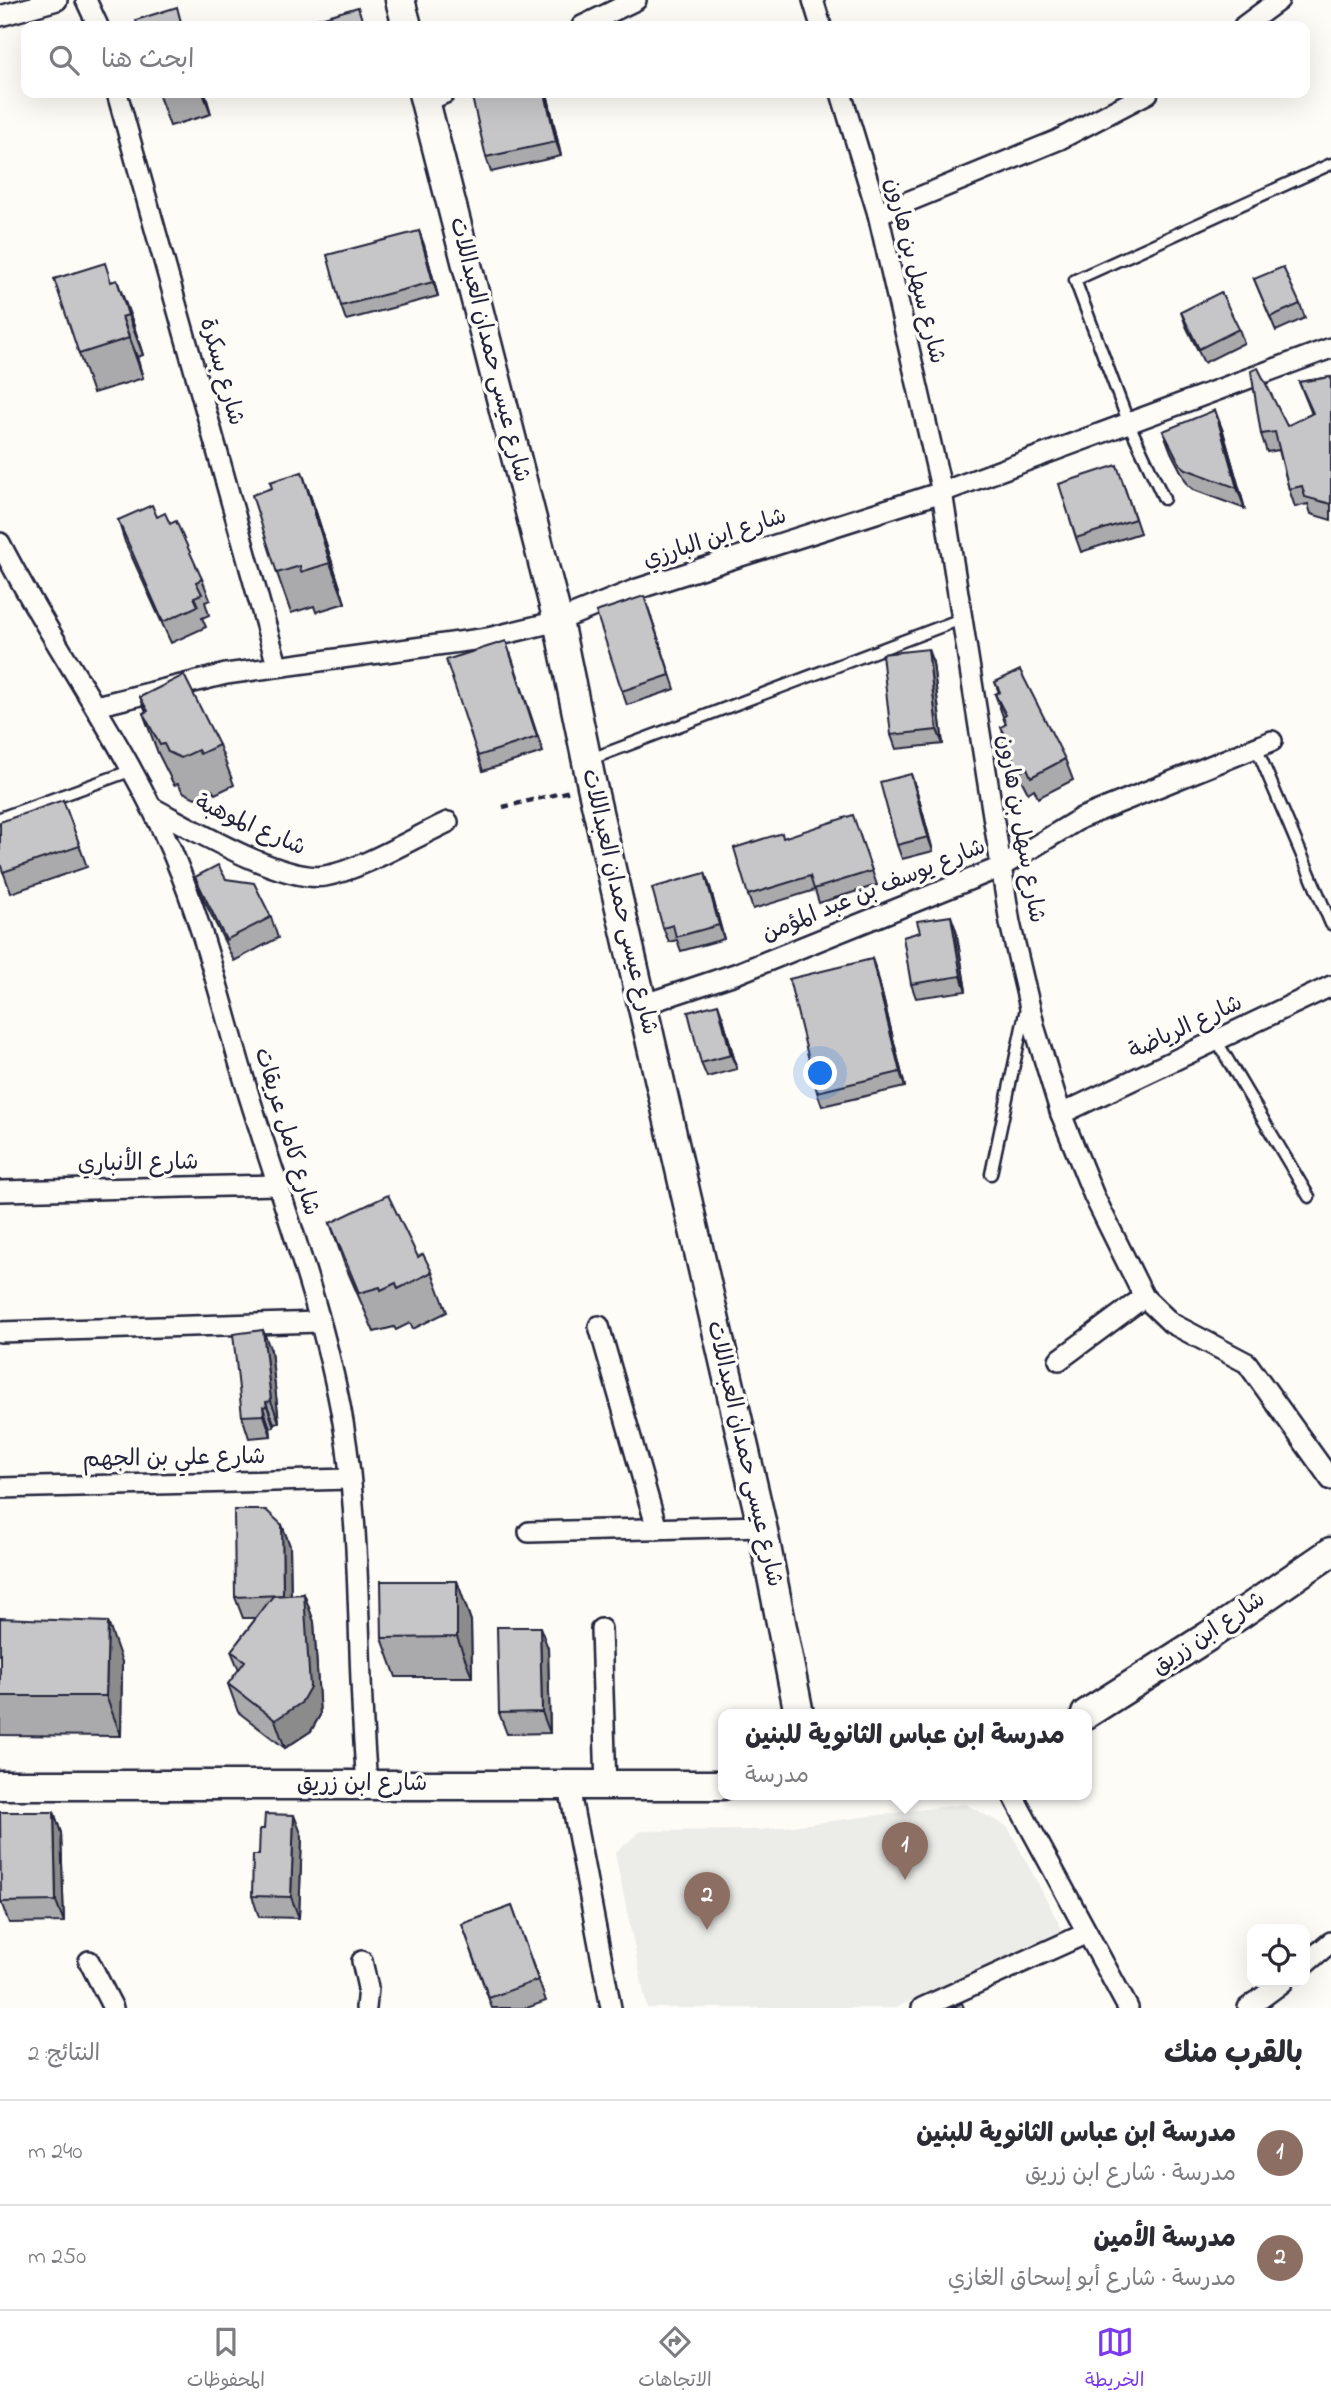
<!DOCTYPE html>
<html lang="ar">
<head>
<meta charset="utf-8">
<style>
  :root { --surface:#fff; --page:#f7f7f7; --text:#2b2b33; --muted:#7c7c81; --line:#e1e1e2; --accent:#7c3aed }
  body { margin:0; font-family:"Indie Flower","Playpen Sans Arabic",sans-serif; background:var(--page); color:var(--text); direction:rtl }
  .controls { position:absolute; right:21px; bottom:21px; display:grid; overflow:hidden; border-radius:14px; box-shadow:0 7px 28px #0002 }
  .controls button { width:63px; height:63px; display:grid; place-items:center; padding:0; border:0; border-bottom:2px solid var(--line); background:var(--surface); color:var(--text); font:35px sans-serif }
  .you { position:absolute; left:821px; top:1074px; width:24px; height:24px; margin:-18px; border:5px solid #fff; border-radius:50%; background:#1a73e8; box-shadow:0 0 0 10px #1a73e833 }
  .badge { display:grid; place-items:center; width:46px; height:46px; border-radius:50%; background:var(--accent); color:#fff; font-size:23px; font-weight:700 }
  .pin { position:absolute; translate:-50% -58px; filter:drop-shadow(0 2px 4px #0008) }
  .pin::after { content:''; position:absolute; top:37px; width:24px; height:21px; background:inherit; clip-path:polygon(0 0,100% 0,50% 100%) }
  .popup { position:absolute; left:718px; top:1709px; width:374px; height:91px; box-sizing:border-box; display:grid; place-content:center; border-radius:14px; background:var(--surface); filter:drop-shadow(0 2px 5px #0005); font-size:23px; white-space:nowrap; color:var(--muted) }
  .popup b { font-size:26px; color:var(--text) }
  .popup::after { content:''; position:absolute; left:50%; top:100%; margin-left:-14px; border:14px solid transparent; border-top-color:var(--surface) }
  .list { margin:0; padding:0; list-style:none }
  h2 { display:flex; justify-content:space-between; align-items:center; height:91px; margin:0; padding:0 28px; font-size:30px }
  h2 small { font-size:23px; font-weight:400; color:var(--muted) }
  .list li { display:grid; grid-template-columns:46px 1fr auto; gap:21px; align-items:center; box-sizing:border-box; height:105px; padding:0 28px; border-top:2px solid var(--line) }
  .list b { display:block; font-size:26px; white-space:nowrap }
  .list p { margin:0; font-size:23px; white-space:nowrap; color:var(--muted) }
  .list em { font-size:23px; font-style:normal; color:var(--muted) }
  .icon { flex:none; width:38px; height:38px; fill:none; stroke:currentColor; stroke-width:2; stroke-linecap:round; stroke-linejoin:round }
  .map { position:relative; flex:none; width:1331px; height:2008px; overflow:hidden; direction:ltr }
  .search { position:absolute; background:var(--surface); box-shadow:0 7px 28px #0002; left:21px; right:21px; top:21px; height:77px; display:flex; align-items:center; gap:18px; box-sizing:border-box; padding:0 24px; border-radius:14px; color:var(--muted); font-size:26px }
  .sheet { height:301px; background:var(--surface) }
  nav { display:flex; justify-content:space-around; align-items:center; box-sizing:border-box; height:98px; border-top:2px solid var(--line); background:var(--surface); font-size:19px; color:var(--muted) }
  nav a { display:grid; justify-items:center; gap:4px }
  nav .on { color:var(--accent) }
  .map>svg:first-child { display:block }
  .built { fill:#ecece9 }
  .lines { fill:none; stroke-linecap:round; stroke-linejoin:round }
  .lane-casing { stroke:#22223b; stroke-width:15 }
  .street-casing { stroke:#22223b; stroke-width:24 }
  .secondary-casing { stroke:#22223b; stroke-width:33 }
  .path { stroke:#22223b; stroke-width:4.5; stroke-dasharray:7 5; stroke-linecap:butt }
  .lane { stroke:#fdfcf7; stroke-width:10 }
  .street { stroke:#fdfcf7; stroke-width:19 }
  .secondary { stroke:#fdfcf7; stroke-width:28 }
  .wall { fill:#aaaaac; stroke:#22223b; stroke-width:2 }
  .shaded-wall { fill:#8b8b8c; stroke:#22223b; stroke-width:2 }
  .building { fill:#c6c6c8; stroke:#22223b; stroke-width:2 }
  .labels { text-anchor:middle; dominant-baseline:central; stroke-width:7; stroke-linejoin:round; paint-order:stroke }
  .street-label { font-size:23px; fill:#22223b; stroke:#fdfcf7 }
</style>
</head>
<body>
<div class="map">
<svg width="1331" height="2008" viewBox="0 0 1331 2008">
  <rect width="100%" height="100%" fill="#fdfcf7"/>
  <filter id="ink" filterUnits="userSpaceOnUse"><feTurbulence type="fractalNoise" baseFrequency=".0143" numOctaves="2"/><feDisplacementMap in="SourceGraphic" scale="14" xChannelSelector="R" yChannelSelector="G"/><feConvolveMatrix kernelMatrix="1 2 1 2 8 2 1 2 1" color-interpolation-filters="sRGB"/></filter>
  <g filter="url(#ink)">
    <!-- built -->
    <polygon class="built" points="965,1804 1008,1827 1063,1931 895,2008 647,2008 615,1853 641,1831 761,1830"/>
    <g class="lines">
      <defs>
        <g id="lane">
          <polyline points="1164,499 1129,424 1075,280 1331,164"/>
          <polyline points="1256,747 1331,924"/>
          <polyline points="591,759 961,619"/>
          <polyline points="0,818 130,771"/>
          <polyline points="1216,1040 1309,1197"/>
          <polyline points="991,1174 1026,1008"/>
        </g>
        <g id="street">
          <polyline points="86,0 98,26"/>
          <polyline points="813,0 821,26"/>
          <polyline points="0,16 57,0"/>
          <polyline points="582,26 636,0"/>
          <polyline points="1244,26 1279,0"/>
          <polyline points="117,93 277,665"/>
          <polyline points="841,93 878,214 942,492 1010,923 1035,1029 1061,1114 1094,1196 1144,1297 1171,1323 1247,1363 1331,1480"/>
          <polyline points="425,102 445,93"/>
          <polyline points="878,214 1058,140 1148,93"/>
          <path d="M 0,543 C 54,649 127,745 173,854 C 206,932 225,1018 250,1099 C 283,1205 324,1312 343,1422 C 363,1541 356,1663 367,1783"/>
          <polyline points="96,706 226,674 488,638 558,621 634,590 942,492 1331,348"/>
          <path d="M 151,807 C 191,828 282,883 325,876 C 361,870 413,838 448,822"/>
          <polyline points="642,1005 738,973 1001,867 1081,818 1272,741"/>
          <polyline points="1061,1114 1331,986"/>
          <polyline points="0,1191 277,1185"/>
          <polyline points="599,1326 657,1529"/>
          <polyline points="0,1332 320,1322"/>
          <polyline points="1059,1360 1144,1297"/>
          <polyline points="0,1488 350,1479"/>
          <polyline points="529,1532 762,1526"/>
          <polyline points="601,1629 606,1787"/>
          <polyline points="569,1787 611,2008"/>
          <polyline points="1012,1794 1128,2008"/>
          <polyline points="89,1961 113,2008"/>
          <polyline points="362,1961 368,1988 366,2008"/>
          <polyline points="1305,1964 1331,1942"/>
          <polyline points="922,2008 1087,1933"/>
          <polyline points="1248,2008 1283,1982"/>
        </g>
        <g id="secondary">
          <polyline points="400,0 407,26"/>
          <polyline points="423,93 558,621 592,786 762,1526 799,1714"/>
          <polyline points="1086,1714 1207,1637 1331,1552"/>
          <polyline points="0,1785 723,1785"/>
        </g>
      </defs>
      <!-- lane casing -->
      <use href="#lane" class="lane-casing"/>
      <!-- street casing -->
      <use href="#street" class="street-casing"/>
      <!-- secondary casing -->
      <use href="#secondary" class="secondary-casing"/>
      <!-- path -->
      <polyline class="path" points="503,807 570,791"/>
      <!-- lane -->
      <use href="#lane" class="lane"/>
      <!-- street -->
      <use href="#street" class="street"/>
      <!-- secondary -->
      <use href="#secondary" class="secondary"/>
    </g>
    <!-- wall -->
    <g class="wall">
      <polygon points="158,93 205,93 211,114 170,126"/>
      <polygon points="547,93 561,156 491,172 486,157"/>
      <polygon points="419,231 424,245 438,296 346,320 341,306"/>
      <polygon points="1254,279 1300,304 1305,318 1276,331"/>
      <polygon points="112,282 132,320 143,355 137,357 143,378 93,393 79,354"/>
      <polygon points="1181,312 1239,329 1244,343 1204,363 1186,326"/>
      <polygon points="1331,377 1331,520 1311,514 1308,504 1295,507 1289,489 1279,450 1267,452 1261,434 1287,426 1312,414 1299,382"/>
      <polygon points="1163,431 1223,431 1245,509 1194,490 1188,485 1171,452"/>
      <polygon points="302,472 316,512 345,603 316,612 314,606 291,613 277,573 272,488"/>
      <polygon points="1122,480 1140,533 1081,552 1076,538"/>
      <polygon points="157,517 170,524 202,579 210,600 205,602 209,615 202,618 206,627 171,643 125,542 118,520"/>
      <polygon points="649,610 675,689 627,705 622,691"/>
      <polygon points="511,655 543,752 483,771 478,756"/>
      <polygon points="933,663 943,744 896,749 891,735"/>
      <polygon points="995,682 1065,759 1073,780 1038,798 1034,789 1028,793 1011,760 1003,739 1005,738 1001,727 1006,725 995,694 999,693"/>
      <polygon points="140,697 219,745 234,785 215,794 212,790 195,798 183,792 178,784 174,785 158,753 143,713 146,712"/>
      <polygon points="916,788 933,851 902,859 897,845"/>
      <polygon points="63,800 87,867 11,893 0,863"/>
      <polygon points="858,830 877,885 819,903 815,890 753,909 748,895 784,838"/>
      <polygon points="705,873 710,887 724,939 681,951 677,940 669,942 663,928"/>
      <polygon points="195,877 226,879 271,917 278,938 234,961 203,898"/>
      <polygon points="956,930 966,991 916,998 911,984"/>
      <polygon points="872,959 877,973 905,1087 822,1106 817,1092"/>
      <polygon points="723,1018 737,1069 707,1077 701,1063"/>
      <polygon points="330,1223 418,1257 432,1272 447,1312 413,1329 410,1323 396,1330 394,1327 374,1332 344,1263"/>
      <polygon points="271,1351 279,1422 274,1423 274,1427 270,1428 271,1436 249,1438 242,1416"/>
      <polygon points="282,1525 290,1546 291,1595 304,1594 314,1622 320,1715 311,1731 285,1748 238,1712 228,1684 239,1670 231,1651 256,1618 243,1618 235,1597"/>
      <polygon points="457,1581 471,1621 472,1677 396,1677 382,1638"/>
      <polygon points="0,1618 122,1662 121,1736 0,1735"/>
      <polygon points="548,1648 550,1733 507,1734 499,1713"/>
      <polygon points="54,1812 61,1833 64,1922 9,1923 1,1902"/>
      <polygon points="264,1829 302,1836 299,1918 259,1917 252,1896"/>
      <polygon points="512,1906 546,2001 527,2008 492,2008 462,1924"/>
    </g>
    <!-- shaded-wall -->
    <g class="shaded-wall">
      <polygon points="203,93 205,93 211,114"/>
      <polygon points="545,93 547,93 561,156 556,142"/>
      <polygon points="419,231 424,245 438,296 433,282"/>
      <polygon points="117,280 132,320 143,355 128,315"/>
      <polygon points="122,317 137,357 143,378 129,338"/>
      <polygon points="1215,410 1223,431 1245,509 1237,488"/>
      <polygon points="302,472 316,512 345,603 330,563"/>
      <polygon points="928,649 933,663 943,744 937,730"/>
      <polygon points="911,774 916,788 933,851 928,837"/>
      <polygon points="705,873 710,887 724,939 719,925"/>
      <polygon points="951,916 956,930 966,991 961,976"/>
      <polygon points="872,959 877,973 905,1087 900,1072"/>
      <polygon points="718,1004 723,1018 737,1069 731,1055"/>
      <polygon points="263,1330 271,1351 279,1422 271,1401"/>
      <polygon points="266,1402 274,1423 274,1427 267,1406"/>
      <polygon points="263,1407 270,1428 271,1436 264,1415"/>
      <polygon points="282,1525 290,1546 291,1618 283,1596"/>
      <polygon points="457,1581 471,1621 472,1677 457,1637"/>
      <polygon points="304,1594 314,1622 320,1715 311,1731 285,1748 275,1720"/>
      <polygon points="108,1622 122,1662 121,1736 106,1696"/>
      <polygon points="540,1627 548,1648 550,1733 542,1712"/>
      <polygon points="54,1812 61,1833 64,1922 56,1901"/>
      <polygon points="294,1815 302,1836 299,1918 291,1897"/>
    </g>
    <!-- building -->
    <g class="building">
      <polygon points="177,7 182,26 138,26 136,20"/>
      <polygon points="358,7 364,26 293,26"/>
      <polygon points="471,93 545,93 556,142 486,157"/>
      <polygon points="419,231 433,282 341,306 327,255"/>
      <polygon points="105,263 111,282 117,280 128,315 122,317 129,338 79,354 54,279"/>
      <polygon points="1283,267 1300,304 1270,317 1254,279"/>
      <polygon points="1221,292 1239,329 1199,349 1181,312"/>
      <polygon points="1258,368 1287,426 1313,413 1299,382 1331,377 1331,504 1305,497 1302,486 1289,489 1275,432 1261,434 1251,371"/>
      <polygon points="1215,410 1237,488 1186,469 1180,464 1163,431"/>
      <polygon points="1117,465 1135,519 1076,538 1059,484"/>
      <polygon points="302,472 330,563 301,572 300,566 277,573 252,495 272,488 270,482"/>
      <polygon points="152,505 157,517 165,513 170,524 176,521 202,579 196,582 202,594 194,597 198,606 163,622 118,520"/>
      <polygon points="644,596 670,675 622,691 596,612"/>
      <polygon points="506,641 537,737 478,756 446,660"/>
      <polygon points="928,649 937,730 891,735 882,654"/>
      <polygon points="1020,670 1065,759 1031,777 1027,768 1020,772 1003,739 1007,738 1001,727 1006,724 1003,717 1006,715 995,694 1000,692 995,682"/>
      <polygon points="184,675 219,745 200,754 198,750 181,758 168,752 164,744 160,745 143,713 148,711 140,697"/>
      <polygon points="911,774 928,837 897,845 880,782"/>
      <polygon points="63,800 80,846 3,872 0,863 0,822"/>
      <polygon points="853,815 872,871 814,889 810,876 748,895 734,848 782,833 783,838"/>
      <polygon points="218,865 226,879 254,883 271,917 226,940 195,877"/>
      <polygon points="705,873 719,925 676,937 673,925 663,928 652,888"/>
      <polygon points="951,916 961,976 911,984 903,937 920,932 917,921"/>
      <polygon points="872,959 900,1072 817,1092 789,979"/>
      <polygon points="718,1004 731,1055 701,1063 688,1012"/>
      <polygon points="388,1195 418,1257 423,1254 432,1272 398,1289 396,1283 381,1290 380,1287 359,1293 330,1223"/>
      <polygon points="263,1330 271,1401 266,1402 267,1406 263,1407 264,1415 242,1416 233,1334"/>
      <polygon points="234,1510 266,1510 282,1525 283,1595 235,1597"/>
      <polygon points="381,1581 457,1581 457,1637 382,1638"/>
      <polygon points="304,1594 310,1687 301,1703 275,1720 228,1684 245,1661 231,1651 273,1596"/>
      <polygon points="0,1618 108,1622 106,1696 0,1696"/>
      <polygon points="497,1627 540,1627 542,1712 499,1713"/>
      <polygon points="0,1812 54,1812 56,1901 1,1902"/>
      <polygon points="265,1814 294,1815 291,1897 252,1896 253,1855 259,1855 260,1829 264,1829"/>
      <polygon points="512,1906 538,1980 489,1998 462,1924"/>
      <polygon points="962,2003 964,2008 951,2008"/>
    </g>
  </g>
  <g class="labels">
    <!-- street labels -->
    <g class="street-label">
      <text transform="translate(914 271) rotate(76)">شارع سهل بن هارون</text>
      <text transform="translate(489 350) rotate(76)">شارع عيسى حمدان العبداللات</text>
      <text transform="translate(221 372) rotate(74)">شارع بسكرة</text>
      <text transform="translate(715 539) rotate(-18)">شارع ابن البارزي</text>
      <text transform="translate(250 826) rotate(24)">شارع الموهبة</text>
      <text transform="translate(1020 829) rotate(80)">شارع سهل بن هارون</text>
      <text transform="translate(874 891) rotate(-22)">شارع يوسف بن عبد المؤمن</text>
      <text transform="translate(619 902) rotate(77)">شارع عيسى حمدان العبداللات</text>
      <text transform="translate(1186 1028) rotate(-25)">شارع الرياضة</text>
      <text transform="translate(286 1132) rotate(73)">شارع كامل عريقات</text>
      <text transform="translate(138 1164) rotate(-1)">شارع الأنباري</text>
      <text transform="translate(744 1454) rotate(77)">شارع عيسى حمدان العبداللات</text>
      <text transform="translate(174 1459) rotate(-1)">شارع علي بن الجهم</text>
      <text transform="translate(1209 1634) rotate(-34)">شارع ابن زريق</text>
      <text x="362" y="1784">شارع ابن زريق</text>
    </g>
  </g>
</svg>
<div class="controls">
<button><svg class="icon" aria-label="locate" viewBox="0 0 24 24"><circle cx="12" cy="12" r="6"/><path d="M12 2v4M12 18v4M2 12h4M18 12h4"/></svg></button>
</div>
<div class="you"></div>
<div class="pin badge" style="left:905px;top:1880px;background:#8d6e63">1</div>
<div class="popup"><b>مدرسة ابن عباس الثانوية للبنين</b>مدرسة</div>
<div class="pin badge" style="left:707px;top:1930px;background:#8d6e63">2</div>
<div class="search"><svg class="icon" aria-label="search" viewBox="0 0 24 24"><circle cx="10" cy="10" r="6"/><path d="M15 15l6 6"/></svg>ابحث هنا</div>
</div>
<section class="sheet">
<h2>بالقرب منك<small>النتائج: 2</small></h2>
<ul class="list">
<li><span class="badge" style="background:#8d6e63">1</span><div><b>مدرسة ابن عباس الثانوية للبنين</b><p>مدرسة · شارع ابن زريق</p></div><em>240 m</em></li>
<li><span class="badge" style="background:#8d6e63">2</span><div><b>مدرسة الأمين</b><p>مدرسة · شارع أبو إسحاق الغازي</p></div><em>250 m</em></li>
</ul>
</section>
<nav>
<a class="on"><svg class="icon" aria-label="map" viewBox="0 0 24 24"><path d="M3 6l6-2 6 2 6-2v14l-6 2-6-2-6 2zM9 4v14M15 6v14"/></svg>الخريطة</a>
<a><svg class="icon" aria-label="directions" viewBox="0 0 24 24"><path d="M12 3l9 9-9 9-9-9zM9 14v-3h6M13 9l2 2-2 2"/></svg>الاتجاهات</a>
<a><svg class="icon" aria-label="saved" viewBox="0 0 24 24"><path d="M7 4h10v16l-5-4-5 4z"/></svg>المحفوظات</a>
</nav>
</body>
</html>
